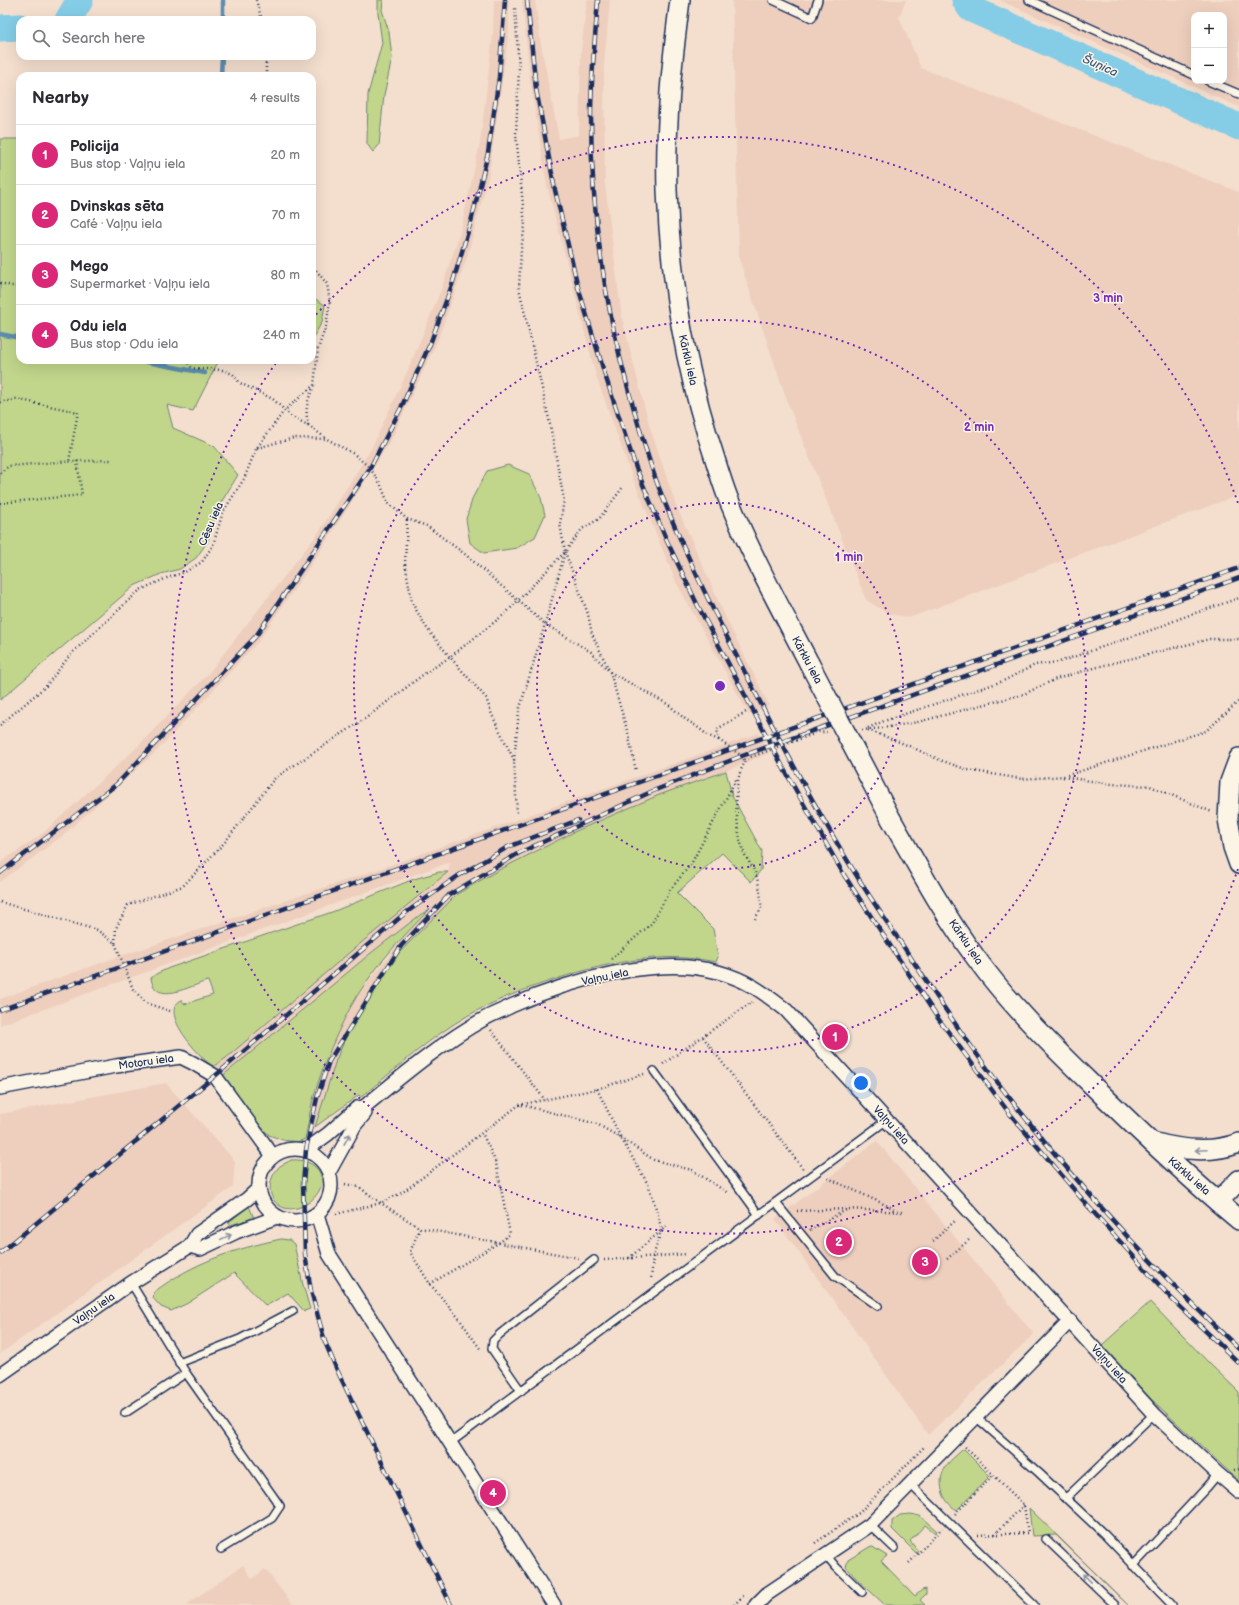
<!DOCTYPE html>
<html lang="en">
<head>
<meta charset="utf-8">
<style>
  :root { --surface:#fff; --page:#f7f7f7; --text:#2b2b33; --muted:#7c7c81; --line:#e1e1e2; --accent:#db2777 }
  body { margin:0; font-family:"Balsamiq Sans",sans-serif; background:var(--page); color:var(--text) }
  .controls { position:absolute; right:12px; top:12px; display:grid; overflow:hidden; border-radius:8px; box-shadow:0 4px 16px #0002 }
  .controls button { width:36px; height:36px; display:grid; place-items:center; padding:0; border:0; border-bottom:1px solid var(--line); background:var(--surface); color:var(--text); font:20px sans-serif }
  .you { position:absolute; left:861px; top:1083px; width:14px; height:14px; margin:-10px; border:3px solid #fff; border-radius:50%; background:#1a73e8; box-shadow:0 0 0 6px #1a73e833 }
  .badge { display:grid; place-items:center; width:26px; height:26px; border-radius:50%; background:var(--accent); color:#fff; font-size:13px; font-weight:700 }
  .pin { position:absolute; translate:-50% -50%; border:2px solid #fff; box-shadow:0 1px 4px #0006 }
  .list { margin:0; padding:0; list-style:none }
  h2 { display:flex; justify-content:space-between; align-items:center; height:52px; margin:0; padding:0 16px; font-size:17px }
  h2 small { font-size:13px; font-weight:400; color:var(--muted) }
  .list li { display:grid; grid-template-columns:26px 1fr auto; gap:12px; align-items:center; box-sizing:border-box; height:60px; padding:0 16px; border-top:1px solid var(--line) }
  .list b { display:block; font-size:15px; white-space:nowrap }
  .list p { margin:0; font-size:13px; white-space:nowrap; color:var(--muted) }
  .list em { font-size:13px; font-style:normal; color:var(--muted) }
  .icon { flex:none; width:22px; height:22px; fill:none; stroke:currentColor; stroke-width:2; stroke-linecap:round; stroke-linejoin:round }
  .map { position:relative; flex:none; width:1239px; height:1605px; overflow:hidden }
  .search { position:absolute; background:var(--surface); box-shadow:0 4px 16px #0002; left:16px; top:16px; width:300px; height:44px; display:flex; align-items:center; gap:10px; box-sizing:border-box; padding:0 14px; border-radius:12px; color:var(--muted); font-size:15px }
  .panel { position:absolute; background:var(--surface); box-shadow:0 4px 16px #0002; left:16px; top:72px; width:300px; height:292px; border-radius:12px }
  .map>svg:first-child { display:block }
  .built { fill:#eecfbe; fill-rule:evenodd }
  .green { fill:#c1d68b; stroke:#6e8274 }
  .lines { fill:none; stroke-linecap:round; stroke-linejoin:round }
  .stream { stroke:#5b8db0; stroke-width:4.5 }
  .river { stroke:#85cce6; stroke-width:27 }
  .lane-casing { stroke:#1b2f5e; stroke-width:10 }
  .street-casing { stroke:#1b2f5e; stroke-width:16 }
  .secondary-casing { stroke:#1b2f5e; stroke-width:22 }
  .path { stroke:#1b2f5e; stroke-width:2.5; stroke-dasharray:1 3; stroke-linecap:butt }
  .lane { stroke:#fcf5e5; stroke-width:7 }
  .street { stroke:#fcf5e5; stroke-width:13 }
  .secondary { stroke:#fcf5e5; stroke-width:19 }
  .rail-casing { stroke:#1b2f5e; stroke-width:4.5 }
  .rail { stroke:#fcf5e5; stroke-width:3; stroke-dasharray:9; stroke-linecap:butt }
  .secondary-bridge-casing { stroke:#1b2f5e; stroke-width:22; stroke-linecap:butt }
  .secondary-bridge { stroke:#fcf5e5; stroke-width:19 }
  .oneway { stroke:#8c92a2 }
  .ring { fill:none; stroke:#7b2cbf; stroke-width:2; stroke-dasharray:2 4 }
  .labels { text-anchor:middle; dominant-baseline:central; stroke-width:3; stroke-linejoin:round; paint-order:stroke }
  .street-label { font-size:11px; fill:#1b2f5e; stroke:#fcf5e5 }
  .water-label { font-size:12px; font-style:italic; fill:#365680; stroke:#fcf5e5 }
  .centre { fill:#7b2cbf; stroke:#fcf5e5; stroke-width:2 }
  .ring-label { font-size:12px; text-anchor:middle; font-weight:bold; fill:#7b2cbf; stroke:#fcf5e5; stroke-width:3; stroke-linejoin:round; paint-order:stroke }
</style>
</head>
<body>
<div class="map">
<svg width="1239" height="1605" viewBox="0 0 1239 1605">
  <rect width="100%" height="100%" fill="#f4dfce"/>
  <filter id="ink" filterUnits="userSpaceOnUse"><feTurbulence type="fractalNoise" baseFrequency=".025" numOctaves="2"/><feDisplacementMap in="SourceGraphic" scale="8" xChannelSelector="R" yChannelSelector="G"/><feConvolveMatrix kernelMatrix="1 2 1 2 8 2 1 2 1" color-interpolation-filters="sRGB"/></filter>
  <g filter="url(#ink)">
    <!-- built -->
    <g class="built">
      <polygon points="494,0 509,0 509,32 489,174 467,258 437,342 391,440 319,553 258,642 157,751 61,837 0,882 0,863 42,834 134,750 207,675 319,532 371,449 407,372 441,290 461,229 480,143 493,34"/>
      <polygon points="522,0 535,0 541,44 559,139 579,135 581,50 587,0 610,0 604,66 605,184 622,318 649,424 676,505 725,616 769,705 749,715 676,582 631,474 596,376 547,186 530,79"/>
      <polygon points="732,0 906,0 899,17 921,68 1239,192 1239,495 909,618 887,613 866,600 788,404 739,259"/>
      <path d="M 999,0 L 1239,0 L 1239,107 ZM 1194,15 L 1224,15 L 1224,81 L 1194,81 Z"/>
      <polygon points="759,733 769,753 726,771 659,795 576,831 533,852 336,1060 315,1127 307,1129 312,1103 323,1070 339,1030 358,995 409,930 429,910 420,915 371,953 220,1078 213,1067 226,1058 350,952 437,881 448,872 450,862 0,1025 0,999 106,961 373,871"/>
      <polygon points="166,1083 235,1161 233,1187 0,1354 0,1114"/>
      <polygon points="877,1141 1034,1334 928,1435 858,1335 775,1219"/>
      <polygon points="243,1565 252,1579 265,1569 293,1605 186,1605"/>
    </g>
    <!-- green -->
    <g class="green">
      <polygon points="378,0 383,0 382,10 389,32 392,58 384,95 379,145 373,152 367,144 368,94 382,43 378,13"/>
      <polygon points="0,139 20,139 20,360 221,360 218,362 193,411 167,405 173,428 214,446 238,475 217,509 208,541 196,558 180,569 161,574 134,586 0,700"/>
      <polygon points="312,297 325,305 322,322 312,339"/>
      <polygon points="508,465 529,474 541,498 545,515 535,537 517,548 484,553 470,543 466,519 473,497 487,471"/>
      <path d="M 726,771 L 732,796 L 762,851 L 761,870 L 751,882 L 722,853 L 677,893 L 713,929 L 718,957 L 716,962 C 659,950 601,964 547,982 C 520,991 494,1001 469,1015 C 430,1037 396,1069 361,1097 L 359,1095 L 315,1127 L 336,1060 L 349,1030 L 368,997 L 392,960 L 457,894 L 495,872 L 576,831 L 659,795 Z"/>
      <path d="M 439,872 L 448,872 L 350,952 L 226,1058 L 213,1067 C 201,1058 156,1011 182,1000 L 184,1004 L 213,995 L 208,981 C 191,985 155,1007 151,978 L 156,974 L 169,968 L 332,912 L 414,879 Z"/>
      <path d="M 430,909 C 404,935 377,964 357,996 C 338,1028 322,1066 312,1103 C 309,1115 308,1127 305,1139 L 297,1142 L 283,1140 L 269,1135 L 253,1118 L 220,1078 L 371,953 L 420,915 Z"/>
      <path d="M 291,1160 C 309,1158 329,1171 319,1191 C 312,1204 293,1214 280,1206 C 265,1197 269,1176 280,1166 C 283,1164 288,1162 291,1160 Z"/>
      <polygon points="249,1206 254,1218 231,1225 229,1224 229,1222"/>
      <path d="M 281,1239 L 289,1240 L 294,1244 L 303,1285 L 310,1309 L 304,1311 L 288,1293 L 266,1306 L 234,1273 L 188,1303 L 171,1311 L 161,1307 L 153,1298 L 154,1292 C 192,1263 234,1249 281,1239 Z"/>
      <polygon points="1150,1302 1211,1365 1239,1392 1239,1481 1151,1399 1102,1345"/>
      <path d="M 962,1450 L 964,1450 L 990,1476 L 957,1510 C 942,1502 936,1481 946,1466 C 950,1460 957,1455 962,1450 Z"/>
      <polygon points="1029,1508 1128,1605 1056,1535 1032,1536"/>
      <polygon points="910,1514 920,1516 937,1531 935,1533 925,1525 910,1541 918,1551 916,1553 892,1529 892,1521 900,1515"/>
      <polygon points="871,1546 887,1556 881,1561 915,1596 922,1590 926,1589 926,1594 920,1600 925,1605 885,1605 856,1578 846,1567 848,1560"/>
    </g>
    <g class="lines">
      <!-- stream -->
      <g class="stream">
        <polyline points="223,20 223,0"/>
        <polyline points="221,76 222,56"/>
        <polyline points="0,334 20,338"/>
        <polyline points="136,360 205,373"/>
      </g>
      <!-- river -->
      <g class="river">
        <polyline points="965,0 971,9 1239,127"/>
        <polyline points="68,20 80,0"/>
        <polyline points="0,28 20,27"/>
      </g>
      <defs>
        <g id="lane">
          <polyline points="773,0 812,18 818,0"/>
          <polyline points="1029,0 1194,75"/>
          <polyline points="1208,81 1239,94"/>
          <polyline points="654,1071 759,1215"/>
          <polyline points="776,1203 835,1276 878,1306"/>
          <polyline points="131,1283 186,1373 280,1506 272,1518 221,1549"/>
          <polyline points="179,1363 240,1339 293,1311"/>
          <polyline points="521,1391 492,1349 493,1341 500,1334 594,1260"/>
          <polyline points="125,1413 186,1373"/>
          <polyline points="976,1417 1039,1473 1104,1534 1172,1605"/>
          <polyline points="450,1443 887,1120"/>
          <polyline points="911,1485 1034,1605"/>
          <polyline points="1066,1498 1154,1414"/>
          <polyline points="870,1525 894,1548"/>
          <polyline points="1046,1539 1115,1605"/>
          <polyline points="826,1555 836,1567 862,1592"/>
          <polyline points="1133,1566 1208,1486 1218,1474"/>
        </g>
        <g id="street">
          <polyline points="0,1088 116,1066 181,1057 193,1063 215,1076 273,1156"/>
          <path d="M 364,1107 C 402,1076 441,1043 484,1019 C 492,1014 502,1011 511,1006 C 568,981 656,955 718,972 C 747,980 763,992 786,1010 L 1154,1414 L 1218,1474 L 1239,1492"/>
          <circle cx="295" cy="1185" r="36"/>
          <polyline points="306,1150 328,1134 357,1108 364,1107"/>
          <polyline points="329,1172 355,1125 365,1113 364,1107"/>
          <polyline points="317,1214 329,1254 554,1605"/>
          <polyline points="190,1246 200,1249 236,1232 277,1217"/>
          <polyline points="0,1375 131,1283 190,1246 197,1234 247,1199 258,1189"/>
          <polyline points="756,1605 767,1594 870,1525 1070,1321"/>
        </g>
        <g id="secondary">
          <path d="M 680,0 C 672,62 665,127 667,190 C 670,281 686,372 715,459 C 719,472 723,485 728,498 C 751,555 781,609 809,663"/>
          <polyline points="1239,758 1230,782 1228,819 1233,847 1239,864"/>
          <path d="M 891,819 C 918,867 944,915 976,958 C 1009,1003 1048,1042 1088,1081 C 1137,1129 1186,1176 1239,1220"/>
          <path d="M 1152,1142 C 1181,1150 1211,1154 1239,1143"/>
          <polyline points="1218,1202 1239,1180"/>
        </g>
      </defs>
      <!-- lane casing -->
      <use href="#lane" class="lane-casing"/>
      <!-- street casing -->
      <use href="#street" class="street-casing"/>
      <!-- secondary casing -->
      <use href="#secondary" class="secondary-casing"/>
      <!-- path -->
      <g class="path">
        <polyline points="256,0 262,20"/>
        <polyline points="266,76 266,56"/>
        <polyline points="0,283 20,288"/>
        <polyline points="186,360 192,368 222,370 233,374 240,383 273,399 292,417 308,425 327,439 354,454 370,468 380,483 388,503 407,519 427,526 466,555 545,624 591,652 610,672 669,705 685,719 696,726 709,736 719,740"/>
        <polyline points="0,403 16,399 78,412 69,461"/>
        <path d="M 308,425 C 305,409 307,401 314,386"/>
        <polyline points="257,448 294,438 326,439"/>
        <polyline points="0,473 9,466 58,462 111,460"/>
        <polyline points="0,503 82,495 77,461"/>
        <polyline points="407,520 405,563 412,603 428,630 450,657 486,698 492,715 514,760 517,814"/>
        <polyline points="565,552 588,614 592,634 610,672 628,733 636,771"/>
        <polyline points="0,725 46,686 71,654 140,590 167,578 185,572 202,562 213,545 223,512 244,479 256,449 284,411 314,385 318,349 326,326 330,302 327,284 312,265"/>
        <polyline points="868,728 884,721 1003,681 1035,665 1059,662 1157,628 1181,618 1239,598"/>
        <polyline points="862,730 883,728 918,722 1024,694 1056,679 1101,666 1210,639 1239,639"/>
        <polyline points="868,730 907,745 940,760 968,770 1022,779 1065,776 1206,731 1239,701"/>
        <polyline points="514,760 519,711 545,624 565,552 560,524 564,500 549,419 519,288 521,249 525,226 516,134 519,68 515,8"/>
        <polyline points="744,760 742,756 719,740 717,729 746,712"/>
        <polyline points="1063,777 1112,784 1150,786 1212,812"/>
        <polyline points="0,902 97,930 115,943 133,989 146,1003 170,1011"/>
        <path d="M 755,919 C 756,916 760,912 761,908 C 762,900 758,879 755,872 C 751,864 744,856 742,847 C 736,826 730,769 751,757 L 819,732 L 827,732"/>
        <polyline points="115,943 116,928 128,905 183,886 225,842 275,778 366,718 424,674 450,657 506,613 565,552 582,529 599,519 623,487"/>
        <polyline points="611,959 652,923 670,890 691,864 737,778"/>
        <polyline points="491,1030 545,1100"/>
        <polyline points="703,1037 803,1169"/>
        <polyline points="663,1064 752,1002"/>
        <polyline points="597,1089 621,1138 649,1186 659,1218 661,1231 653,1257 651,1280"/>
        <polyline points="522,1105 597,1124 621,1138 654,1160 692,1170 728,1193"/>
        <polyline points="828,1178 890,1207 895,1211"/>
        <polyline points="345,1184 359,1187 381,1203 420,1228 410,1252 430,1284 458,1317 481,1350"/>
        <polyline points="797,1211 847,1209 902,1212"/>
        <polyline points="336,1214 381,1203 403,1192 519,1105 597,1089 644,1074"/>
        <polyline points="420,1228 579,1258"/>
        <polyline points="810,1230 846,1210"/>
        <polyline points="933,1241 955,1221"/>
        <polyline points="629,1258 668,1225"/>
        <polyline points="947,1259 970,1239"/>
        <polyline points="604,1260 687,1254"/>
        <polyline points="430,1284 500,1242 510,1234 496,1163 482,1133"/>
        <polyline points="965,1447 1024,1505 1028,1533 978,1535"/>
        <polyline points="1234,1470 1239,1469"/>
        <polyline points="955,1514 993,1475"/>
        <polyline points="995,1534 1024,1505"/>
        <polyline points="815,1543 859,1513 925,1446"/>
        <polyline points="909,1563 942,1528"/>
        <polyline points="734,1605 745,1594"/>
      </g>
      <!-- lane -->
      <use href="#lane" class="lane"/>
      <!-- street -->
      <use href="#street" class="street"/>
      <!-- secondary -->
      <use href="#secondary" class="secondary"/>
      <defs>
        <g id="rail">
          <polyline points="527,0 536,89 555,190 578,287 606,378 636,468 666,539 698,606 785,771 844,875 937,1017 1010,1114 1087,1205 1171,1298 1239,1363"/>
          <path d="M 598,0 C 595,39 591,77 591,116 C 591,208 604,303 629,392 C 638,423 647,457 659,488 C 685,555 718,620 751,684 C 785,751 820,817 860,881 C 876,907 894,932 911,958 C 945,1010 980,1061 1019,1110 C 1086,1194 1160,1275 1239,1349"/>
          <polyline points="0,873 117,784 256,636 370,468 401,408 430,344 452,285 472,218 488,153 499,77 505,0"/>
          <polyline points="0,1010 1239,568"/>
          <polyline points="0,1253 215,1076 404,914 458,876 508,847 578,820"/>
          <polyline points="451,1605 337,1370 325,1342 311,1291 305,1254 303,1183 306,1150 311,1125 317,1098 329,1061 401,946 449,895 519,853 653,791 742,756 1239,578"/>
        </g>
      </defs>
      <!-- rail casing -->
      <use href="#rail" class="rail-casing"/>
      <!-- rail -->
      <use href="#rail" class="rail"/>
      <defs>
        <polyline id="secondary-bridge" points="809,663 891,819"/>
      </defs>
      <!-- secondary-bridge casing -->
      <use href="#secondary-bridge" class="secondary-bridge-casing"/>
      <!-- secondary-bridge -->
      <use href="#secondary-bridge" class="secondary-bridge"/>
    </g>
    <!-- one-way arrows -->
    <defs><path id="oneway-shaft" d="M-6 0H5M1.5-3L5.5 0L1.5 3" fill="none" stroke-width="1.6" stroke-linecap="round" stroke-linejoin="round"/></defs>
    <g class="oneway">
      <use href="#oneway-shaft" transform="translate(347 1139) rotate(-61)"/>
      <use href="#oneway-shaft" transform="translate(1201 1150) rotate(177)"/>
      <use href="#oneway-shaft" transform="translate(226 1237) rotate(-25)"/>
      <use href="#oneway-shaft" transform="translate(1087 1578) rotate(-136)"/>
    </g>
  </g>
  <!-- distance rings -->
  <g class="ring">
    <circle cx="720" cy="686" r="183"/>
    <circle cx="720" cy="686" r="366"/>
    <path d="M1238 869A549 549 0 1 1 276 363M312 319A549 549 0 0 1 1238 503"/>
  </g>
  <g class="labels">
    <!-- street labels -->
    <g class="street-label">
      <text transform="translate(688 360) rotate(77)">Kārklu iela</text>
      <text transform="translate(211 524) rotate(-67)">Cēsu iela</text>
      <text transform="translate(807 660) rotate(62)">Kārklu iela</text>
      <text transform="translate(966 942) rotate(56)">Kārklu iela</text>
      <text transform="translate(605 977) rotate(-12)">Vaļņu iela</text>
      <text transform="translate(146 1062) rotate(-8)">Motoru iela</text>
      <text transform="translate(891 1125) rotate(48)">Vaļņu iela</text>
      <text transform="translate(1189 1176) rotate(41)">Kārklu iela</text>
      <text transform="translate(94 1309) rotate(-35)">Vaļņu iela</text>
      <text transform="translate(1109 1364) rotate(48)">Vaļņu iela</text>
    </g>
    <!-- water labels -->
    <g class="water-label">
      <text transform="translate(1100 66) rotate(24)">Šuņica</text>
    </g>
  </g>
  <circle cx="720" cy="686" r="6" class="centre"/>
  <g class="ring-label">
    <text x="1108" y="302">3 min</text>
    <text x="979" y="431">2 min</text>
    <text x="849" y="561">1 min</text>
  </g>
</svg>
<div class="controls">
<button>+</button>
<button>−</button>
</div>
<div class="you"></div>
<div class="pin badge" style="left:835px;top:1037px">1</div>
<div class="pin badge" style="left:839px;top:1242px">2</div>
<div class="pin badge" style="left:925px;top:1262px">3</div>
<div class="pin badge" style="left:493px;top:1493px">4</div>
<div class="search"><svg class="icon" aria-label="search" viewBox="0 0 24 24"><circle cx="10" cy="10" r="6"/><path d="M15 15l6 6"/></svg>Search here</div>
<section class="panel">
<h2>Nearby<small>4 results</small></h2>
<ul class="list">
<li><span class="badge">1</span><div><b>Policija</b><p>Bus stop · Vaļņu iela</p></div><em>20 m</em></li>
<li><span class="badge">2</span><div><b>Dvinskas sēta</b><p>Café · Vaļņu iela</p></div><em>70 m</em></li>
<li><span class="badge">3</span><div><b>Mego</b><p>Supermarket · Vaļņu iela</p></div><em>80 m</em></li>
<li><span class="badge">4</span><div><b>Odu iela</b><p>Bus stop · Odu iela</p></div><em>240 m</em></li>
</ul>
</section>
</div>
</body>
</html>
